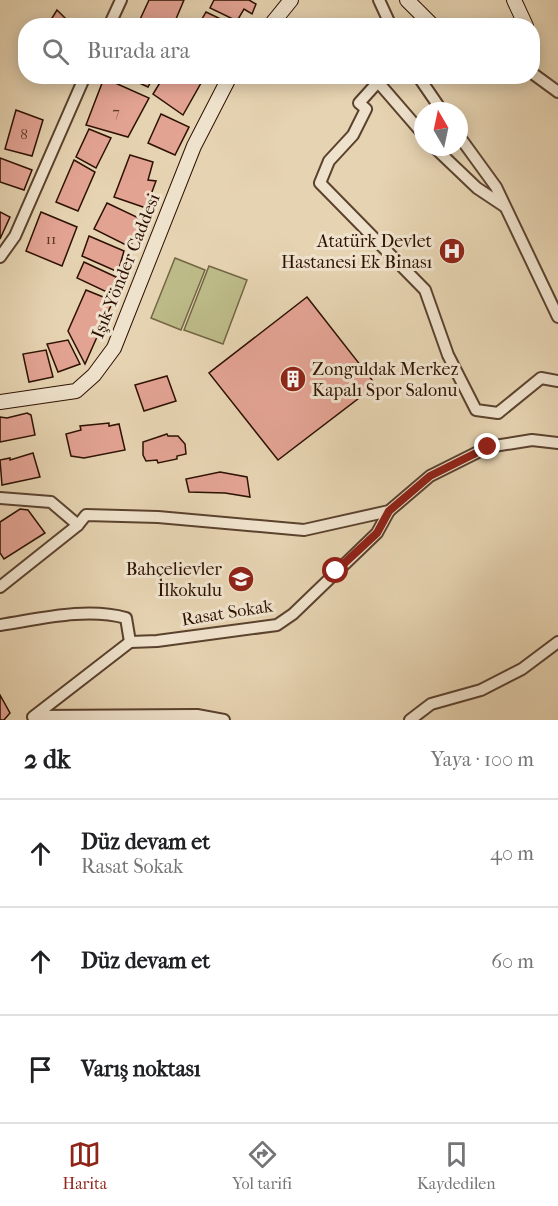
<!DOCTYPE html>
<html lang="tr">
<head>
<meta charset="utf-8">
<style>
  :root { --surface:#fff; --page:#f6f6f6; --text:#202124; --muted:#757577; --line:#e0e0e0; --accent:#8f2418 }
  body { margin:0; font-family:"IM FELL French Canon",serif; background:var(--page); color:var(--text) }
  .compass { position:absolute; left:414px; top:102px; width:54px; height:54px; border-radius:50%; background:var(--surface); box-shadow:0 3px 15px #0003; rotate:351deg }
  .stop { position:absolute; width:18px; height:18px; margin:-14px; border:4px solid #8f2418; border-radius:50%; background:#fff }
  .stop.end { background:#8f2418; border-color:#fff; box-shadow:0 2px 6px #0008 }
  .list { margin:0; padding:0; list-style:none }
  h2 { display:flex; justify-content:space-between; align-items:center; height:78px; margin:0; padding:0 24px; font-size:26px }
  h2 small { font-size:20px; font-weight:400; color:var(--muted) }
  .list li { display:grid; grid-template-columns:39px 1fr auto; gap:18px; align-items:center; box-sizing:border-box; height:108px; padding:0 24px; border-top:2px solid var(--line) }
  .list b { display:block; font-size:22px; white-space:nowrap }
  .list p { margin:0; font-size:20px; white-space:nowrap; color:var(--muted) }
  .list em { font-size:20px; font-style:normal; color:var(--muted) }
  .icon { flex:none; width:33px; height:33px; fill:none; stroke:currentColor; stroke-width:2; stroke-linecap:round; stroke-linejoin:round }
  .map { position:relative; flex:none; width:558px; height:720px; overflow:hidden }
  .search { position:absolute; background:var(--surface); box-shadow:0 3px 15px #0003; left:18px; right:18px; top:18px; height:66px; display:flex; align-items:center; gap:15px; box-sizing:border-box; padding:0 21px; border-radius:24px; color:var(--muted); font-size:22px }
  .sheet { height:402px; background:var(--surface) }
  nav { display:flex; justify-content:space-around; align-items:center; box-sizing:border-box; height:84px; border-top:2px solid var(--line); background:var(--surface); font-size:16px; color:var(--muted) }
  nav a { display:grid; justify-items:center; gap:3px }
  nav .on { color:var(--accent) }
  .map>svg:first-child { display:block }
  .green { fill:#bcba87; stroke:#746644; stroke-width:1.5 }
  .building { fill:#e3a393; stroke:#2d1102; stroke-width:1.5 }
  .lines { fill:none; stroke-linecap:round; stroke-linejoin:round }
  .street-casing { stroke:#5b422e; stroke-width:14 }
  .secondary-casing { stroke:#2d1102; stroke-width:16 }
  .street { stroke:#efe2cc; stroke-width:10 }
  .secondary { stroke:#efe2cc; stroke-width:14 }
  .route { stroke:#8f2418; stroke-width:8 }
  .labels { text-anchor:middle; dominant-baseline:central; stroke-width:6; stroke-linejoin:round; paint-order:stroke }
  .number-label { font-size:15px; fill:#5a3626 }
  .poi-label { font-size:18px; fill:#2d1102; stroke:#efe2cc; text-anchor:end }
  .street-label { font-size:18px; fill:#2d1102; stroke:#efe2cc }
</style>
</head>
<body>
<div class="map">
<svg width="558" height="720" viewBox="0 0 558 720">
  <rect width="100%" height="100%" fill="#e6d3b1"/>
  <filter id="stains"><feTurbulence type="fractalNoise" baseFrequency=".00333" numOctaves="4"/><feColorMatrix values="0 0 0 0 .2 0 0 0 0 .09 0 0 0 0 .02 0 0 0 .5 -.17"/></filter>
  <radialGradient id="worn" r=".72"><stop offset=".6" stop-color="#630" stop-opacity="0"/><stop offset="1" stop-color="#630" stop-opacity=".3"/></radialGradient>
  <!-- green -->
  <g class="green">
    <polygon points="175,258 205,270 181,330 151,318"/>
    <polygon points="209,266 247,280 223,344 184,330"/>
  </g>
  <!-- building -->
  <g class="building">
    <polygon points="149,0 184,0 173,26 137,26"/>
    <polygon points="214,0 249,0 256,4 252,14 244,9 237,21 210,8"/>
    <polygon points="57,10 73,26 47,26"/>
    <polygon points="206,12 233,25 198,26"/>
    <polygon points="124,76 154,76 148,87"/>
    <polygon points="164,76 205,76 183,115 153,94"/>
    <polygon points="104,78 149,98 128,137 86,125"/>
    <polygon points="16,110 43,120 32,156 5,149"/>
    <polygon points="161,114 189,127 175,155 148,143"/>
    <polygon points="89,129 111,138 96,168 76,157"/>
    <polygon points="130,155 153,162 148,180 156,181 146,208 114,197"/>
    <polygon points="0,158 32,170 24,190 0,182"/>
    <polygon points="74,160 95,172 78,211 56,202"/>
    <polygon points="107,203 143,220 130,247 94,229"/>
    <polygon points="0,212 10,217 0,239"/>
    <polygon points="41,212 77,227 62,266 26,251"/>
    <polygon points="89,236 124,251 118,272 82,256"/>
    <polygon points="84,262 116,277 111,294 77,278"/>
    <polygon points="86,290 113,301 85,364 68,331"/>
    <polygon points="307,297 376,385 278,460 209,373"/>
    <polygon points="68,340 80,364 58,372 47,344"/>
    <polygon points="46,350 53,377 29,382 23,354"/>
    <polygon points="167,376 176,401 144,411 135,385"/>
    <polygon points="27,413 31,415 35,435 0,442 0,417 7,418"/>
    <polygon points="109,423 109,426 119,424 125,450 84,458 71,456 66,434 81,430 80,426"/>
    <polygon points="167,434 168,436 178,436 185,444 186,454 177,456 177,459 158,463 157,460 146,461 143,455 143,442"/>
    <polygon points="33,453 40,477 2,485 0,460 10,458 10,460"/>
    <polygon points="220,472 247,477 250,497 225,493 189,492 186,479"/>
    <polygon points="20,509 28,510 45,533 4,559 0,553 0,522"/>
    <polygon points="0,695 10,713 4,720 0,720"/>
  </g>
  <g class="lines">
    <defs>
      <g id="street">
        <polyline points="379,0 391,26"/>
        <polyline points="109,26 121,0"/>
        <polyline points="532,73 558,92"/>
        <polyline points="418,76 442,111"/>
        <polyline points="423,134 378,82 359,103 366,109 353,135 329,161 320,183 425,290 448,355 476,410 498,413 541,378 558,381"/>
        <polyline points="459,136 496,187 558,317"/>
        <polyline points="434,147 477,188 504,206"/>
        <polyline points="0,257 15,236 85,76"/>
        <polyline points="0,498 51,502 78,525 86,515 158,517 304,530 389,511 430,476 488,447 532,440 558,443"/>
        <polyline points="0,587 78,525"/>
        <path d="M 0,625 C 40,619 86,607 126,618 L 130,642"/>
        <polyline points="130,642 157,641 277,625 293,614 377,533 389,511"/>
        <polyline points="35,716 197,715 224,720"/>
        <polyline points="33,717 130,642"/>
        <polyline points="410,720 431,704 481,690 522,669 558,642"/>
      </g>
      <g id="secondary">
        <polyline points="407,0 433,26"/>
        <polyline points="514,0 526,26"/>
        <polyline points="270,26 291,0"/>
        <polyline points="0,402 76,391 94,375 114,348 194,146 230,76"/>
      </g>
    </defs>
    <!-- street casing -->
    <use href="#street" class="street-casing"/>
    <!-- secondary casing -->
    <use href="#secondary" class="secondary-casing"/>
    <!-- street -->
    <use href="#street" class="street"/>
    <!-- secondary -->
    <use href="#secondary" class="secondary"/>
  </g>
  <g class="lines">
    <!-- route -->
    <polyline class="route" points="336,571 377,533 389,511 430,476 488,447"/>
  </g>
  <!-- icons -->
  <defs>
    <symbol id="hospital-disc" viewBox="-11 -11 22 22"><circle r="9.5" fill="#8f2418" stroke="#efe2cc"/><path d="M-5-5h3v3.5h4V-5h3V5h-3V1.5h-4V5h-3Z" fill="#fff"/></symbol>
    <symbol id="building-disc" viewBox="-11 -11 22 22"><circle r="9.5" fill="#8f2418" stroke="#efe2cc"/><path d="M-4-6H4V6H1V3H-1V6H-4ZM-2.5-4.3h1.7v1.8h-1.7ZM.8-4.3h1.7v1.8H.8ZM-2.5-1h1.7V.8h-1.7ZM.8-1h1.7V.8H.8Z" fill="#fff"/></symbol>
    <symbol id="school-disc" viewBox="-11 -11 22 22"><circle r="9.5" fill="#8f2418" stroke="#efe2cc"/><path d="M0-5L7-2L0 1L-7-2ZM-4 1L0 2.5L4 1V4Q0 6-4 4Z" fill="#fff"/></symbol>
  </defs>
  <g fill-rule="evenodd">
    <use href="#hospital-disc" x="437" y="236" width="30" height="30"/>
    <use href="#building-disc" x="278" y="364" width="30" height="30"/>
    <use href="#school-disc" x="226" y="564" width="30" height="30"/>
  </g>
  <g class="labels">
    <!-- number labels -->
    <g class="number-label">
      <text x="116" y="112">7</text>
      <text x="24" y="134">8</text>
      <text x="51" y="239">11</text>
    </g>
    <!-- poi labels -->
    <g class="poi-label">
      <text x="432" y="241">Atatürk Devlet<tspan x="432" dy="21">Hastanesi Ek Binası</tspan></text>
      <text x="312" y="369" text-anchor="start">Zonguldak Merkez<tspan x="312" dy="21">Kapalı Spor Salonu</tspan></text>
      <text x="222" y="569">Bahçelievler<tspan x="222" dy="21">İlkokulu</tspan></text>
    </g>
    <!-- street labels -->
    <g class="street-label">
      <text transform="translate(126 266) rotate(-68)">Işık Yönder Caddesi</text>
      <text transform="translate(227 613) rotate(-9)">Rasat Sokak</text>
    </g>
  </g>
  <rect width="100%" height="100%" filter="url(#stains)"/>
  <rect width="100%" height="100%" fill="url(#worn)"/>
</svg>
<svg class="compass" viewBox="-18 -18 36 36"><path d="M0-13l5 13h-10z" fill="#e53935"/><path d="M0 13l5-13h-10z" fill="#757577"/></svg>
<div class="stop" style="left:336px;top:571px"></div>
<div class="stop end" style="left:488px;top:447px"></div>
<div class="search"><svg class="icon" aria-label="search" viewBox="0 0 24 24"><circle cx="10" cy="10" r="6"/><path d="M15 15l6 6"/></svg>Burada ara</div>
</div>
<section class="sheet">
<h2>2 dk<small>Yaya · 100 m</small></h2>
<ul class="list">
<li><svg class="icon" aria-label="ahead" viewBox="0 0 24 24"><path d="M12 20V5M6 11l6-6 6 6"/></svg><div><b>Düz devam et</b><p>Rasat Sokak</p></div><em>40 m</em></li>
<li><svg class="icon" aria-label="ahead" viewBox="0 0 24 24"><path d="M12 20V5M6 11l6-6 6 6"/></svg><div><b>Düz devam et</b></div><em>60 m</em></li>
<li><svg class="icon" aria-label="arrive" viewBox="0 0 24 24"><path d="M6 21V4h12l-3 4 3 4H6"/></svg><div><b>Varış noktası</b></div></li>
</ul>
</section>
<nav>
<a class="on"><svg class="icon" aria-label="map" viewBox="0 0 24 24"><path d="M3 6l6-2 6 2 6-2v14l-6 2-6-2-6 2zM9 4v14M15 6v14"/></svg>Harita</a>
<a><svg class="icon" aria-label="directions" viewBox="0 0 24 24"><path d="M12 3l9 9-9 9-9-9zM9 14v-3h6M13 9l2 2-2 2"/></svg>Yol tarifi</a>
<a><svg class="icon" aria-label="saved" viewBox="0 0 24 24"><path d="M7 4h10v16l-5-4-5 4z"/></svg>Kaydedilen</a>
</nav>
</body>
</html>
